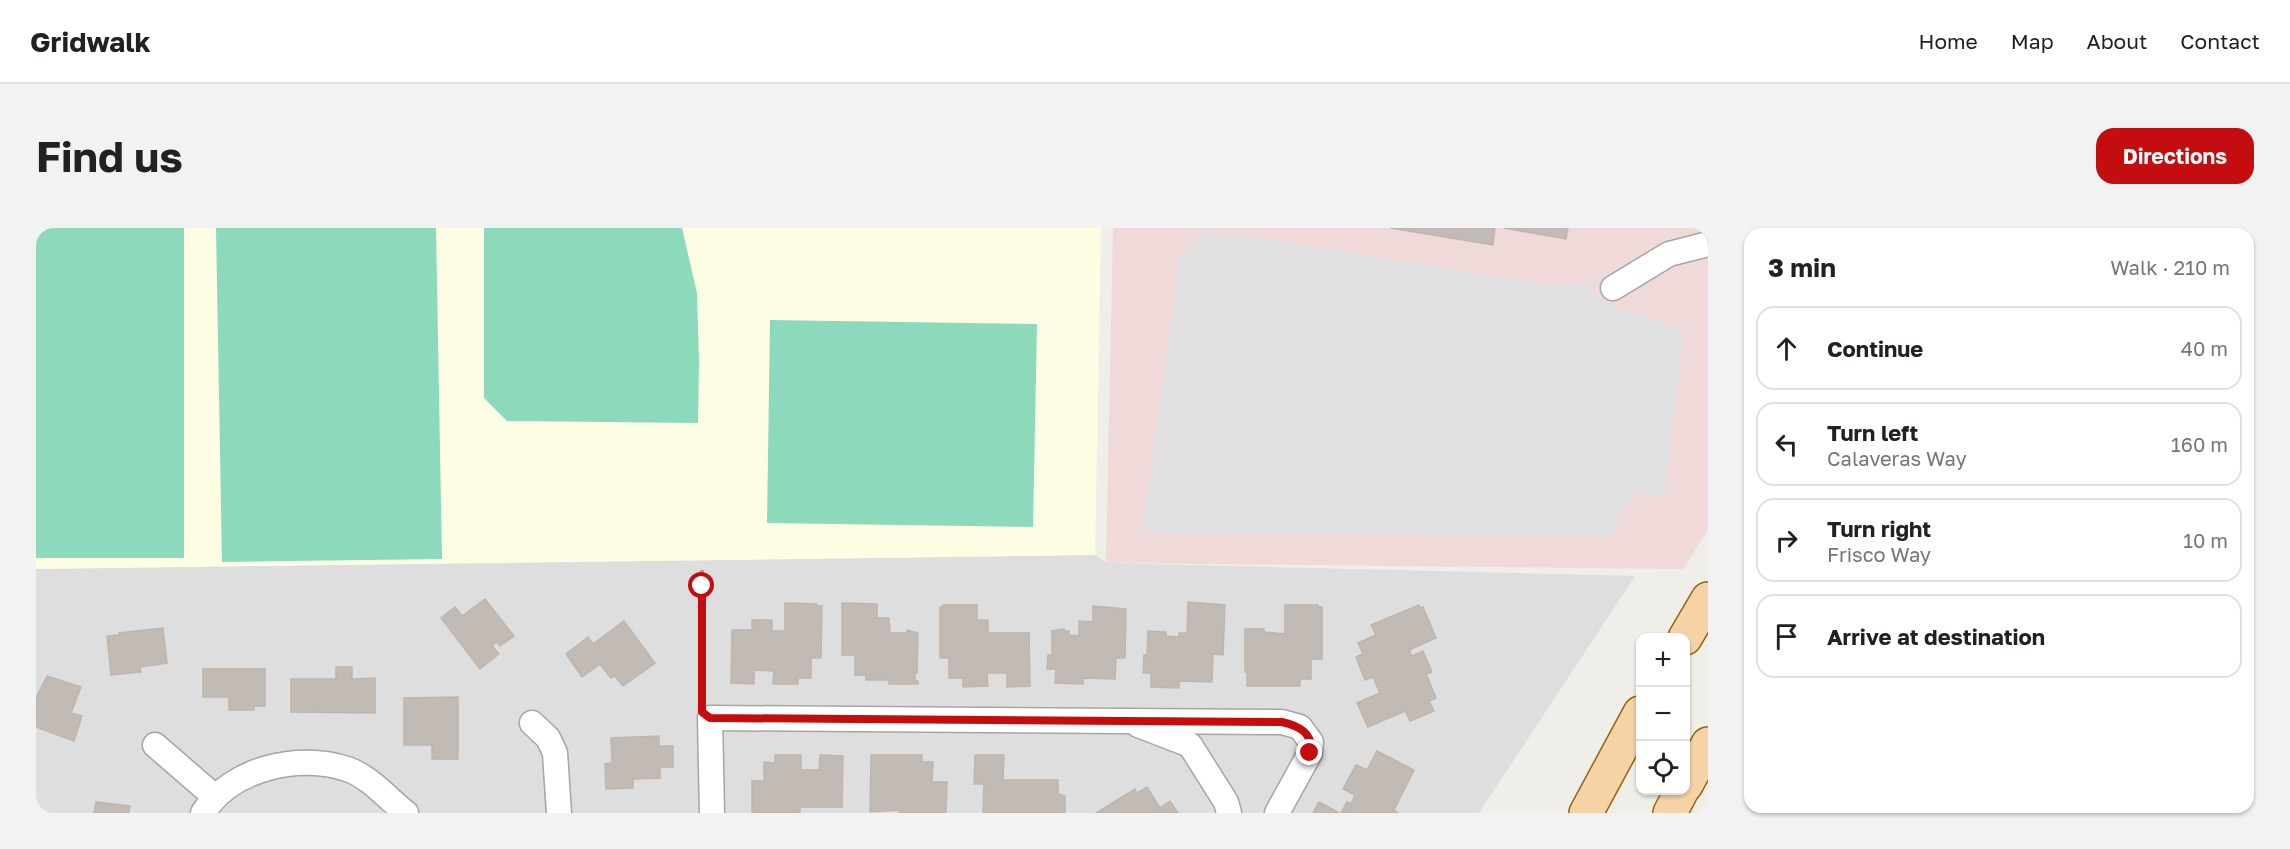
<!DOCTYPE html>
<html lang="en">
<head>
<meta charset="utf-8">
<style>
  :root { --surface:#fff; --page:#f2f2f2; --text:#202124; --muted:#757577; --line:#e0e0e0; --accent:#c40d0f }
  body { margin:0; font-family:"Golos Text",sans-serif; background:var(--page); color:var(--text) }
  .controls { position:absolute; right:18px; bottom:18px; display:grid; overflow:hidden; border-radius:12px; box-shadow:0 2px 4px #0004 }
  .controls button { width:54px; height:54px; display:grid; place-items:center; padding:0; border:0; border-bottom:2px solid var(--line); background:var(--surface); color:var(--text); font:30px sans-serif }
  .stop { position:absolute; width:18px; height:18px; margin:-14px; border:4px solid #c40d0f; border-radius:50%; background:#fff }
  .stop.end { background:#c40d0f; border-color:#fff; box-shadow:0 2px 6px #0008 }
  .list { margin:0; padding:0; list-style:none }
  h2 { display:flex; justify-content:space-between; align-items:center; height:78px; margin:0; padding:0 24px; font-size:26px }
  h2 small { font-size:20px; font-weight:400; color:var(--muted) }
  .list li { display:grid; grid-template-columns:39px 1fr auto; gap:18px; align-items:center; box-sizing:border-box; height:84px; margin:0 12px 12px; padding:0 12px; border:2px solid var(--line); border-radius:18px }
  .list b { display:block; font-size:22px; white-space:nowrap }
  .list p { margin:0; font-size:20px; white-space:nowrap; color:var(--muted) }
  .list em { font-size:20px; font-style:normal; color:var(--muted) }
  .icon { flex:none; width:33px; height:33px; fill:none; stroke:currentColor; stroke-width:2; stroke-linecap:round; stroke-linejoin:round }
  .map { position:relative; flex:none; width:1672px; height:585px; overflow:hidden; border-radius:18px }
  header { display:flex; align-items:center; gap:36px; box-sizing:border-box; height:84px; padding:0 30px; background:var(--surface); border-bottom:2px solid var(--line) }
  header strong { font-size:28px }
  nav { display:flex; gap:33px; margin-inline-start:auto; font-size:21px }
  .intro { display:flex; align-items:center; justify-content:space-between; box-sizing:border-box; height:144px; padding:0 36px }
  h1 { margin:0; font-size:42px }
  .button { padding:15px 27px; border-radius:18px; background:var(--accent); color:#fff; font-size:21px; font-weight:700 }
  main { display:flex; gap:36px; padding:0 36px }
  aside { flex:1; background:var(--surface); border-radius:18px; box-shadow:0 2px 4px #0004 }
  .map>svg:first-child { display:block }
  .residential { fill:#dfdede }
  .commercial { fill:#f0d9d9 }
  .education { fill:#fdfde4 }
  .pitch { fill:#8cdabb }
  .parking { fill:#e1e1e1 }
  .building { fill:#c1bab5; stroke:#c1b5ab; stroke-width:1.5 }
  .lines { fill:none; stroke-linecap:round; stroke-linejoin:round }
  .street-casing { stroke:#a5a5a5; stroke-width:27 }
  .primary-casing { stroke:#93640a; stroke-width:36 }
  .path { stroke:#f18378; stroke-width:4; stroke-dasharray:3 3; stroke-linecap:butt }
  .street { stroke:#fff; stroke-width:24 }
  .primary { stroke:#f6d3a7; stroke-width:33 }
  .route { stroke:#c40d0f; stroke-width:8 }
</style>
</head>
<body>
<header>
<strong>Gridwalk</strong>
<nav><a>Home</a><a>Map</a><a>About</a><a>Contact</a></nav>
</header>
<div class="intro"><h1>Find us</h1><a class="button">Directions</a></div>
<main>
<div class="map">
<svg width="1672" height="585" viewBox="0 0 1672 585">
  <rect width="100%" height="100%" fill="#f0eee8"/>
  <!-- residential -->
  <polygon class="residential" points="1059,327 1071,335 1599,348 1443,585 0,585 0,341"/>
  <!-- commercial -->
  <polygon class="commercial" points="1077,0 1672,0 1672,302 1647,341 1070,335"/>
  <!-- education -->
  <polygon class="education" points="0,0 1065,0 1059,327 0,341"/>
  <!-- pitch -->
  <g class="pitch">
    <rect x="0" y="0" width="148" height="330"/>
    <polygon points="180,0 400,0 406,331 186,334"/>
    <polygon points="448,0 646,0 661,65 663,134 662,195 471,193 448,170"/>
    <polygon points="734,92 1001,96 997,299 731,295"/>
  </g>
  <!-- parking -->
  <polygon class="parking" points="1169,2 1515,57 1551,55 1570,75 1648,103 1628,269 1605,264 1583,285 1576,309 1106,304 1144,30"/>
  <!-- building -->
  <g class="building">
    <polygon points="1354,0 1459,0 1457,17"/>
    <polygon points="1468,0 1532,0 1530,11"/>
    <polygon points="449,371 478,408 464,418 461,414 456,418 463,426 444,441 405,390 419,379 426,388"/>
    <polygon points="1152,374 1189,377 1187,427 1177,426 1176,454 1143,453 1143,460 1115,459 1115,445 1107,445 1108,427 1111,427 1112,403 1130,404 1130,408 1143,409 1143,405 1151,405"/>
    <polygon points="749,375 781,376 781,378 786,378 785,430 775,430 775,450 762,450 762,456 737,456 738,443 718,442 718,456 695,455 696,402 716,402 716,392 736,392 736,403 749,403"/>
    <polygon points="806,375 841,376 841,390 853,390 854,405 871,405 871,402 882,405 881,445 879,445 879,453 882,453 882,456 853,456 853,452 830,452 830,447 819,447 819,427 806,427"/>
    <polygon points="907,377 941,377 941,392 952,392 952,405 993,405 994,458 971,459 971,445 951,445 952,458 927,459 927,450 913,450 913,430 904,430 904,379 907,379"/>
    <polygon points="1249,377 1282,377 1282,379 1286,379 1286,431 1275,431 1275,451 1264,451 1264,458 1211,458 1211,444 1209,444 1209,401 1228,401 1228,404 1249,406"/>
    <polygon points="1383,377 1384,380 1387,379 1400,410 1373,422 1376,428 1387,423 1396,444 1390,446 1400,470 1393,473 1398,483 1374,493 1369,483 1332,499 1321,475 1344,465 1337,449 1329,452 1320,429 1327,426 1322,415 1340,407 1335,397"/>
    <polygon points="1057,378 1090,381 1089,430 1080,430 1079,451 1047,450 1047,456 1019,455 1020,441 1011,441 1012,427 1016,427 1016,403 1028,401 1028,403 1033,403 1033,407 1043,408 1043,393 1057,394"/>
    <polygon points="588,393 619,435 587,458 579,448 575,450 564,436 546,449 530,426 552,409 557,416"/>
    <polygon points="127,400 131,435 104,439 105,444 75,447 71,408 83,407 83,405"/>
    <polygon points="300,439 316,439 316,451 339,450 339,485 255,484 255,451 300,451"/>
    <polygon points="167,441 229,441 229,478 218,478 218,482 193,482 193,469 167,469"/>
    <polygon points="11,448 45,459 35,485 46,488 38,513 0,499 0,470"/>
    <polygon points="422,469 422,531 396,531 396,517 368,517 368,470"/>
    <polygon points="623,508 623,518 637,518 637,539 624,539 624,550 597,551 597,560 570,561 569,536 576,535 575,510"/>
    <polygon points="1341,523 1378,542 1358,582 1362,585 1305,585 1311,574 1315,576 1319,567 1307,561 1320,537 1331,542"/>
    <polygon points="739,527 765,527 765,542 783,542 784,527 807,528 806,579 764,579 764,585 716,585 716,553 728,553 728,534 739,535"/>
    <polygon points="835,527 886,527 886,534 897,534 896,554 911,554 910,585 863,585 863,582 834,584"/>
    <polygon points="939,527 968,527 967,552 1022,552 1022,566 1029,568 1029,585 947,585 948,556 938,556"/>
    <polygon points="1111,559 1124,580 1134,573 1142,585 1060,585 1099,561 1101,565"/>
    <polygon points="60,574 94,578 93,585 58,585"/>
    <polygon points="1283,574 1303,585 1277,585"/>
  </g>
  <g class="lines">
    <defs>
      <g id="street">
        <polyline points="1577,60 1633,26 1672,16"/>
        <polyline points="496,495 512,510 519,525 523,585"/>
        <polyline points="1102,497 1154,517 1190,574 1193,585"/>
        <polyline points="119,517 179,569"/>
        <path d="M 167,585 C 195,540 263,525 311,541 C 333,548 352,571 370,585"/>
        <polyline points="676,585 674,490 1246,494 1264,499 1275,514 1274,525 1241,585"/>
      </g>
      <g id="primary">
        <polyline points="1649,410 1672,371"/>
        <polyline points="1650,557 1672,516"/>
        <polyline points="1550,585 1604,485"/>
        <polyline points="1634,585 1646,562"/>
      </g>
    </defs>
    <!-- street casing -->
    <use href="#street" class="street-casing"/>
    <!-- primary casing -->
    <use href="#primary" class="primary-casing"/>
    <!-- path -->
    <polyline class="path" points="666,342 666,469"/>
    <!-- street -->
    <use href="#street" class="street"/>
    <!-- primary -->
    <use href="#primary" class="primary"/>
  </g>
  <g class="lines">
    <!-- route -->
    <path class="route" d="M 666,358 L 666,484 L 674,490 L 1246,494 C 1263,498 1278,505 1274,525"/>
  </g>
</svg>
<div class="controls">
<button>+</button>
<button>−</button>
<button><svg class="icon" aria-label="locate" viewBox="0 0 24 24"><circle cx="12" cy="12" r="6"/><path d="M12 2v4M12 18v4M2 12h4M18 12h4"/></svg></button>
</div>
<div class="stop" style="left:666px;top:358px"></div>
<div class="stop end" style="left:1274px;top:525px"></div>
</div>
<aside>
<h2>3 min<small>Walk · 210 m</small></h2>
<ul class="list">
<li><svg class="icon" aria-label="ahead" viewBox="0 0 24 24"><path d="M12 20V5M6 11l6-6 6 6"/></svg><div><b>Continue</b></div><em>40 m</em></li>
<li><svg class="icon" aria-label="left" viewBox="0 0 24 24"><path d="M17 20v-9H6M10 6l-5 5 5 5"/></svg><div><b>Turn left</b><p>Calaveras Way</p></div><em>160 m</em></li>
<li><svg class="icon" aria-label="right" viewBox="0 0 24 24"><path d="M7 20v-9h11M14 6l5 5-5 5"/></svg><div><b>Turn right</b><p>Frisco Way</p></div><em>10 m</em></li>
<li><svg class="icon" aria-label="arrive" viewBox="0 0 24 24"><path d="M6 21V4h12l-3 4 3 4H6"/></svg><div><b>Arrive at destination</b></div></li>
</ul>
</aside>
</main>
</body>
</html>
